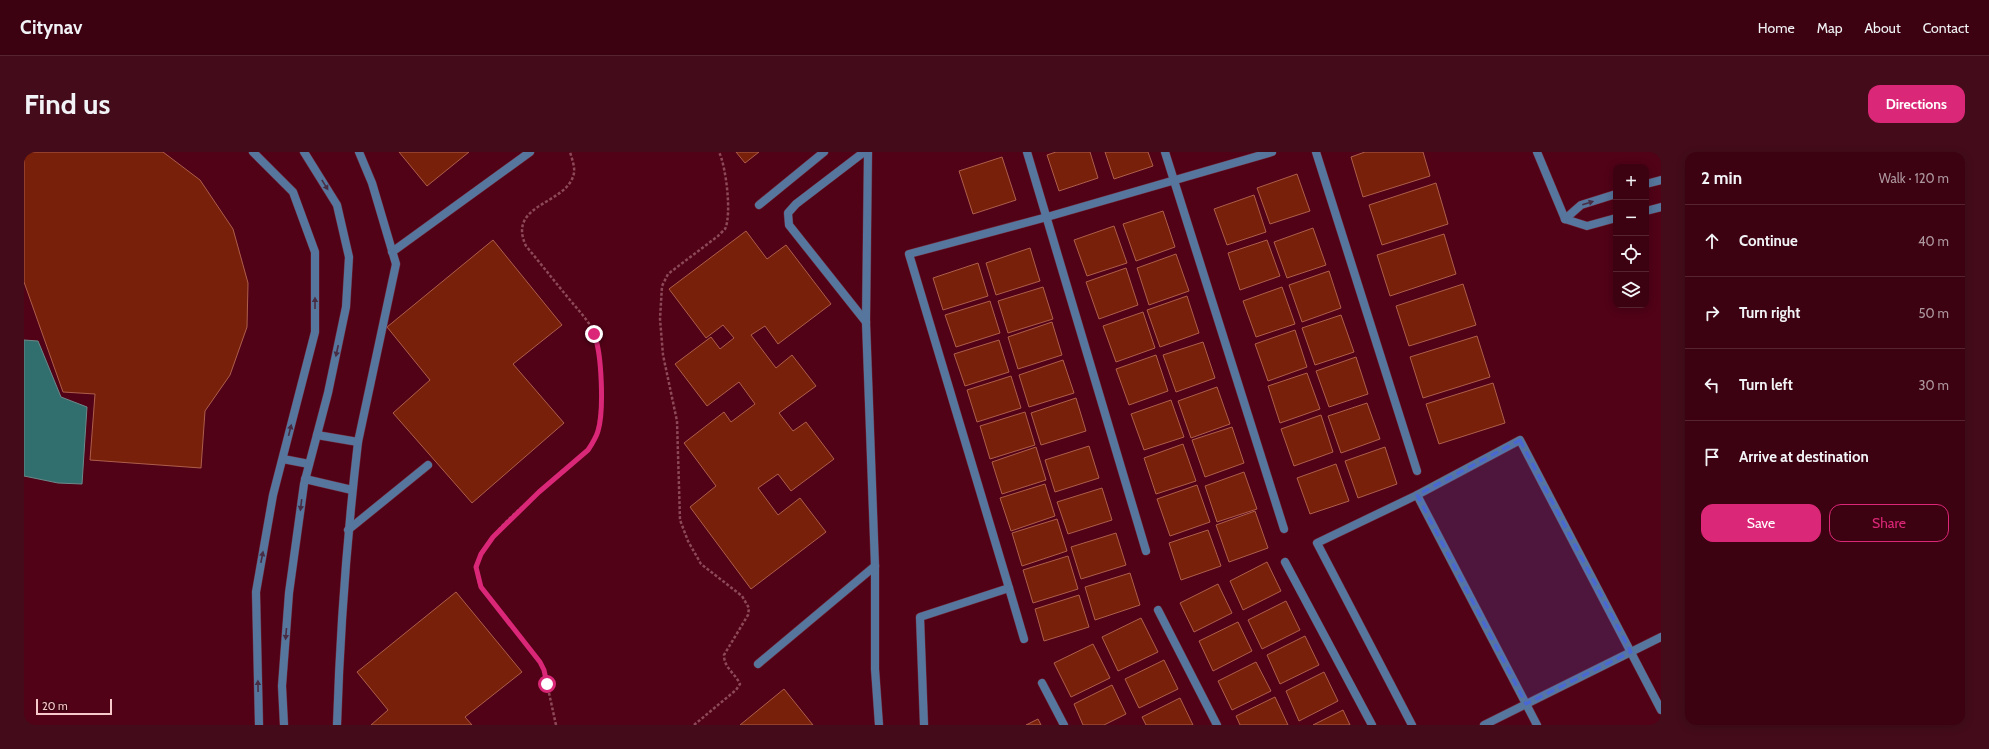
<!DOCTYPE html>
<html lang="en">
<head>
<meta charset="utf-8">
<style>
  :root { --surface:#3d0211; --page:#440c1a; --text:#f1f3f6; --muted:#ad979f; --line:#562431; --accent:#db2777 }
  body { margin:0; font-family:Cabin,sans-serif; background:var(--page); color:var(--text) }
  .controls { position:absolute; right:12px; top:12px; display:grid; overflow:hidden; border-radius:8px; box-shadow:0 2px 10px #0003 }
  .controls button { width:36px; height:36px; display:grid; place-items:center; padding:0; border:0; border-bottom:1px solid var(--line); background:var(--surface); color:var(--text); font:20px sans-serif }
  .scale { position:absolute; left:12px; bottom:10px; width:76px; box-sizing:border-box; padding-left:4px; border:2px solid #f8c9cb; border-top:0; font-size:11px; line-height:14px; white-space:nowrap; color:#f8c9cb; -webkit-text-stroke:3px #3f0412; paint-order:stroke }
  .stop { position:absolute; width:12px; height:12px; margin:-9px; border:3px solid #db2777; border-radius:50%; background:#fff }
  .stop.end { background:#db2777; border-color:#fff; box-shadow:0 1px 4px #0008 }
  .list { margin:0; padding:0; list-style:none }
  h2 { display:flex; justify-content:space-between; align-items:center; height:52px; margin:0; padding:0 16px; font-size:17px }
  h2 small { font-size:13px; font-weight:400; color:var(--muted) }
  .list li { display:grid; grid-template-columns:26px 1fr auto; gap:12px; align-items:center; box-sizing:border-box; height:72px; padding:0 16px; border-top:1px solid var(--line) }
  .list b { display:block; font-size:15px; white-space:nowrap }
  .list em { font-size:13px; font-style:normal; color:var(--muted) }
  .actions { display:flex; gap:8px; padding:12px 16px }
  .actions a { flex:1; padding:9px 0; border:1px solid var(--accent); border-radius:12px; text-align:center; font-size:14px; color:var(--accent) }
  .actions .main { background:var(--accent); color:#fff }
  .icon { flex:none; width:22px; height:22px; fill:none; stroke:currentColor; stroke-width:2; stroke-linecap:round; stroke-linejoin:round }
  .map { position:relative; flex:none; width:1637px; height:573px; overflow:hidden; border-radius:12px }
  header { display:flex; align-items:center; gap:24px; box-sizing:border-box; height:56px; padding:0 20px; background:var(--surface); border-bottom:1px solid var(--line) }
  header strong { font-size:19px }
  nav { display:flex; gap:22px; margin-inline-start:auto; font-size:14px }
  .intro { display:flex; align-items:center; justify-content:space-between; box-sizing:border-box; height:96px; padding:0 24px }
  h1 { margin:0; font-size:28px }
  .button { padding:10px 18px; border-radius:12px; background:var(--accent); color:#fff; font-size:14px; font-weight:700 }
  main { display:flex; gap:24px; padding:0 24px }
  aside { flex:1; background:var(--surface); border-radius:12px; box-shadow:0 2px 10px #0003 }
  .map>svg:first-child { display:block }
  .water { fill:#316e6e; stroke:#6d898a }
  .building { fill:#78200a; stroke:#ae5e4b }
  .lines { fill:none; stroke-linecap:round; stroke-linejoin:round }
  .minor-casing { stroke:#6f2637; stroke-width:9 }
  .path { stroke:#8d4957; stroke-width:2.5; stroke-dasharray:3 2; stroke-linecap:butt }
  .minor { stroke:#57769d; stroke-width:8 }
  .oneway { fill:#472c43 }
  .route { stroke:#db2777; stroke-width:5 }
  .marked { fill:#4967d5; fill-opacity:0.2; stroke:#4967d5; stroke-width:3; stroke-dasharray:8 5; stroke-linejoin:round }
</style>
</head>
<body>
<header>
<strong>Citynav</strong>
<nav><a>Home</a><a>Map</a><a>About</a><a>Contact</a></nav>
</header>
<div class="intro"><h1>Find us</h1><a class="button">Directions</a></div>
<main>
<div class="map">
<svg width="1637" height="573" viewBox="0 0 1637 573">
  <rect width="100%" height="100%" fill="#510217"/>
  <!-- water -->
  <polygon class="water" points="0,188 14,189 37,245 63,255 58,332 34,331 0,324"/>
  <!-- building -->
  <g class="building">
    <polygon points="0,0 139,0 176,28 209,77 224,131 223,175 206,223 181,259 177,316 66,308 71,242 39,240 0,130"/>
    <polygon points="375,0 445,0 403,34"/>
    <polygon points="712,0 735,0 721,11"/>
    <polygon points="1032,0 1066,0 1074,26 1035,39 1023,3"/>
    <polygon points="1081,0 1124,0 1129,14 1090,27"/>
    <polygon points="1341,0 1399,0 1406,24 1339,45 1327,5"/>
    <polygon points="978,5 992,48 949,62 935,19"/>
    <polygon points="1273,22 1286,59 1246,72 1233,36"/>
    <polygon points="1412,31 1424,72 1358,93 1345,53"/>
    <polygon points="1230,43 1242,80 1203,93 1190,57"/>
    <polygon points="1139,59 1151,95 1112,109 1099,72"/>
    <polygon points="1090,74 1103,111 1063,124 1050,88"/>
    <polygon points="1289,76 1302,113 1263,126 1250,90"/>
    <polygon points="722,79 743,107 762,93 807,152 754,192 741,174 727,183 752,216 768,203 792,234 755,261 769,279 782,270 810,307 767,339 754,322 734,336 754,363 776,346 802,380 727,437 666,355 692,334 660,291 700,260 707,270 731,252 715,230 683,254 651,212 687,185 696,197 710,186 699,173 682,186 645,137"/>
    <polygon points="1420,82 1432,122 1366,144 1353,103"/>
    <polygon points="469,88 538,173 489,212 540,271 448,351 369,261 406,228 363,175"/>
    <polygon points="1243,88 1256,124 1216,138 1204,101"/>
    <polygon points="1006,96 1016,129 972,143 962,111"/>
    <polygon points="1152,102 1165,139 1125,153 1113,116"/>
    <polygon points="954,111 964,144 919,158 909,126"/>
    <polygon points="1102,116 1114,153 1075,167 1062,130"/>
    <polygon points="1305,119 1317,156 1278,170 1265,133"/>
    <polygon points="1439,132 1452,173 1385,194 1372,154"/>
    <polygon points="1019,135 1029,167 984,181 974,149"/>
    <polygon points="1258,135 1271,172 1232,185 1219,149"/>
    <polygon points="1163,144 1175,181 1136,195 1123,158"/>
    <polygon points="966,149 976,181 932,195 921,163"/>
    <polygon points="1119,160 1131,196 1092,210 1079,174"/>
    <polygon points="1317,163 1330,200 1291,213 1278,176"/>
    <polygon points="1028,170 1038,203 994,217 984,185"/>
    <polygon points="1271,178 1283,215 1244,229 1231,192"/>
    <polygon points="1453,184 1466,225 1399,246 1386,205"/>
    <polygon points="975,188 985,220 941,234 930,202"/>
    <polygon points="1179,190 1191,226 1152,240 1139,203"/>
    <polygon points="1132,203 1144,239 1105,253 1092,217"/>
    <polygon points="1332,205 1344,242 1305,255 1292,219"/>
    <polygon points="1039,208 1050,241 1005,255 995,223"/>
    <polygon points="1283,221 1296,257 1256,271 1244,234"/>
    <polygon points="987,224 997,256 953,270 943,238"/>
    <polygon points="1469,231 1481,271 1415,292 1402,252"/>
    <polygon points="1193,235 1206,272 1167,286 1154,249"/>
    <polygon points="1052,246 1062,279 1017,293 1007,261"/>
    <polygon points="1147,248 1160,285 1120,298 1107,262"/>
    <polygon points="1343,251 1356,287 1317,301 1304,264"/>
    <polygon points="1001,260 1011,293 966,307 956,274"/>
    <polygon points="1297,263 1309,300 1270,314 1257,277"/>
    <polygon points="1208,275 1220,311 1181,325 1168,288"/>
    <polygon points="1159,292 1172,329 1132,342 1120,306"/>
    <polygon points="1065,294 1075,326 1031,340 1021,308"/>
    <polygon points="1012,295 1022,328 978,342 968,310"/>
    <polygon points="1361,295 1373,332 1334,346 1321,309"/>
    <polygon points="1312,312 1325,349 1286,362 1273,326"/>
    <polygon points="1220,320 1233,357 1193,370 1181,334"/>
    <polygon points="1021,332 1031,364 987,379 976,346"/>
    <polygon points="1173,333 1186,370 1146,384 1133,347"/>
    <polygon points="1078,336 1088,368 1044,382 1033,350"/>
    <polygon points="1231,359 1244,396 1205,410 1192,373"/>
    <polygon points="1033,367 1043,399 998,414 988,381"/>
    <polygon points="1184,378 1197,414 1157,428 1145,391"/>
    <polygon points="1092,381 1102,413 1057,427 1047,395"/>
    <polygon points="1044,404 1054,437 1009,451 999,418"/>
    <polygon points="1243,410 1257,439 1219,458 1206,429"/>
    <polygon points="1106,421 1116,453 1071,468 1061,435"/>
    <polygon points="1194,432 1208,461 1170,480 1156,451"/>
    <polygon points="432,440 498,520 441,565 448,573 347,573 364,558 333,520"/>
    <polygon points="1055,443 1065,475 1020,489 1011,457"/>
    <polygon points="1262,449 1276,478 1238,497 1224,468"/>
    <polygon points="1117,466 1134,500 1094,519 1078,485"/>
    <polygon points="1214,470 1228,499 1189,519 1175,489"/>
    <polygon points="1281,484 1295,513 1256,532 1243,503"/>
    <polygon points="1069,492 1086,526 1047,545 1030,511"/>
    <polygon points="1140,508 1154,537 1115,556 1101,527"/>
    <polygon points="1232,510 1247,539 1208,558 1194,529"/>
    <polygon points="1300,520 1314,549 1275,569 1262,539"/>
    <polygon points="1088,533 1102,562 1080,573 1059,573 1050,552"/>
    <polygon points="760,537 789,573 716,573"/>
    <polygon points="1251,545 1264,573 1216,573 1212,564"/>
    <polygon points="1156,546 1169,573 1122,573 1118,565"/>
    <polygon points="1319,558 1326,573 1289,573"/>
    <polygon points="1014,567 1017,573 1002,573"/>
  </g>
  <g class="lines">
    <defs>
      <g id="minor">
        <polyline points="229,0 269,40 291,100 291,180 249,343 232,440 235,573"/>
        <polyline points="840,0 772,52 764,61 765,73 842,170"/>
        <polyline points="844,0 842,170 851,414 851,517 855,573"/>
        <polyline points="1003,0 1122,399"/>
        <polyline points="1141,0 1260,377"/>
        <polyline points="1292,0 1393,319"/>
        <polyline points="1513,0 1541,67"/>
        <polyline points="1622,32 1637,28"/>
        <polyline points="735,53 800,0"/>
        <polyline points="1622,59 1637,55"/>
        <polyline points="1541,67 1557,53 1592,42"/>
        <polyline points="1541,67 1563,74 1592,66"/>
        <polyline points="368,100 506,0"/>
        <path d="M 293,283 L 334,290 C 323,385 316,478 313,573"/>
        <polyline points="334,290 372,112 348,31 335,0"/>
        <polyline points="259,307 285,312"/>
        <polyline points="281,327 328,338"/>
        <polyline points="1393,343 1513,573"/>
        <polyline points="324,378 404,313"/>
        <polyline points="1261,410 1348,573"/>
        <polyline points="985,436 885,102 1023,65 1248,0"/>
        <polyline points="1134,458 1193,573"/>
        <polyline points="734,512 851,414"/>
        <polyline points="1018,531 1040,573"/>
        <polyline points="260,573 258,534 265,441 280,332 304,241 322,155 325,105 313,53 280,0"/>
        <polyline points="900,573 896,465 985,436 1000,487"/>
        <polyline points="1388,573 1293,391 1393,343 1496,288 1637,558"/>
        <polyline points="1460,573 1637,485"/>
      </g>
    </defs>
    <!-- minor casing -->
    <use href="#minor" class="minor-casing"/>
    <!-- path -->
    <g class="path">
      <path d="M 532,573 L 520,518 L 516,510 L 457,435 C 429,388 549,324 569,290 C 580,272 579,202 571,182 C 565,169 555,159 546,148 C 531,130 517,112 502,94 C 482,51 544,53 550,21 C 551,15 548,7 546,0"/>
      <path d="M 670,573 L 712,538 L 716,532 C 711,521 700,516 700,503 L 724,463 L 725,456 L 718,444 L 677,412 L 664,389 L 656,368 L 653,269 L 639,203 L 636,167 L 638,134 L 644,122 L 694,84 C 696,82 699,79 701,77 C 708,63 702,14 695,0"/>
    </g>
    <!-- minor -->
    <use href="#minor" class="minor"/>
  </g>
  <!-- one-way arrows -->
  <defs><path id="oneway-solid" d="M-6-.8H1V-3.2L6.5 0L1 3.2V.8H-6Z"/></defs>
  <g class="oneway">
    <use href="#oneway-solid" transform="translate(301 33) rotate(58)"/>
    <use href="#oneway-solid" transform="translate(1564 51) rotate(-17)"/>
    <use href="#oneway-solid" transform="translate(291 151) rotate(-90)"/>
    <use href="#oneway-solid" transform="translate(313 199) rotate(102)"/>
    <use href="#oneway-solid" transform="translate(266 278) rotate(-76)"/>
    <use href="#oneway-solid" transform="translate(277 353) rotate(97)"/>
    <use href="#oneway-solid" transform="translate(238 405) rotate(-79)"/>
    <use href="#oneway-solid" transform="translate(262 482) rotate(95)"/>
    <use href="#oneway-solid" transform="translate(234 534) rotate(-91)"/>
  </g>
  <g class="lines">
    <!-- route -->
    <path class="route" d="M 523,532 L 520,518 L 516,510 L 457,435 L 452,415 L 457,402 L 469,385 L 515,340 L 564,298 C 568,292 572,286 574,279 C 580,259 578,201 570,182"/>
  </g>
  <!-- marked area -->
  <path class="marked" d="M 1496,288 L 1607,500 L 1502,552 L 1393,343 Z"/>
</svg>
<div class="controls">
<button>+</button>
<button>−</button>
<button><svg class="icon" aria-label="locate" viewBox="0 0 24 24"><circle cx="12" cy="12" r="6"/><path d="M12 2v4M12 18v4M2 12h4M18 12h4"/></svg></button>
<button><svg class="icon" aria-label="layers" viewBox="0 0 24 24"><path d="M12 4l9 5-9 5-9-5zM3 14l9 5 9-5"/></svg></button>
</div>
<div class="scale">20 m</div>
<div class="stop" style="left:523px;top:532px"></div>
<div class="stop end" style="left:570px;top:182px"></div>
</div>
<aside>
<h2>2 min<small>Walk · 120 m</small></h2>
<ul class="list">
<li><svg class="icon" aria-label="ahead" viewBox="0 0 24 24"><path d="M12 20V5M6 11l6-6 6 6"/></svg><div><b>Continue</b></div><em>40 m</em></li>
<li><svg class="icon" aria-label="right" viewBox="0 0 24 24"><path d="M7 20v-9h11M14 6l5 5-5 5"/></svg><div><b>Turn right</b></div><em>50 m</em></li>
<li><svg class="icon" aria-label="left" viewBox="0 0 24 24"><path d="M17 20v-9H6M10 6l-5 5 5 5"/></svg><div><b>Turn left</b></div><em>30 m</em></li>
<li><svg class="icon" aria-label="arrive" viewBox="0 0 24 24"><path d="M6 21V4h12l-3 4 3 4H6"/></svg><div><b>Arrive at destination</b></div></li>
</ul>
<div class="actions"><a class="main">Save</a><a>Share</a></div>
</aside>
</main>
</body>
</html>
